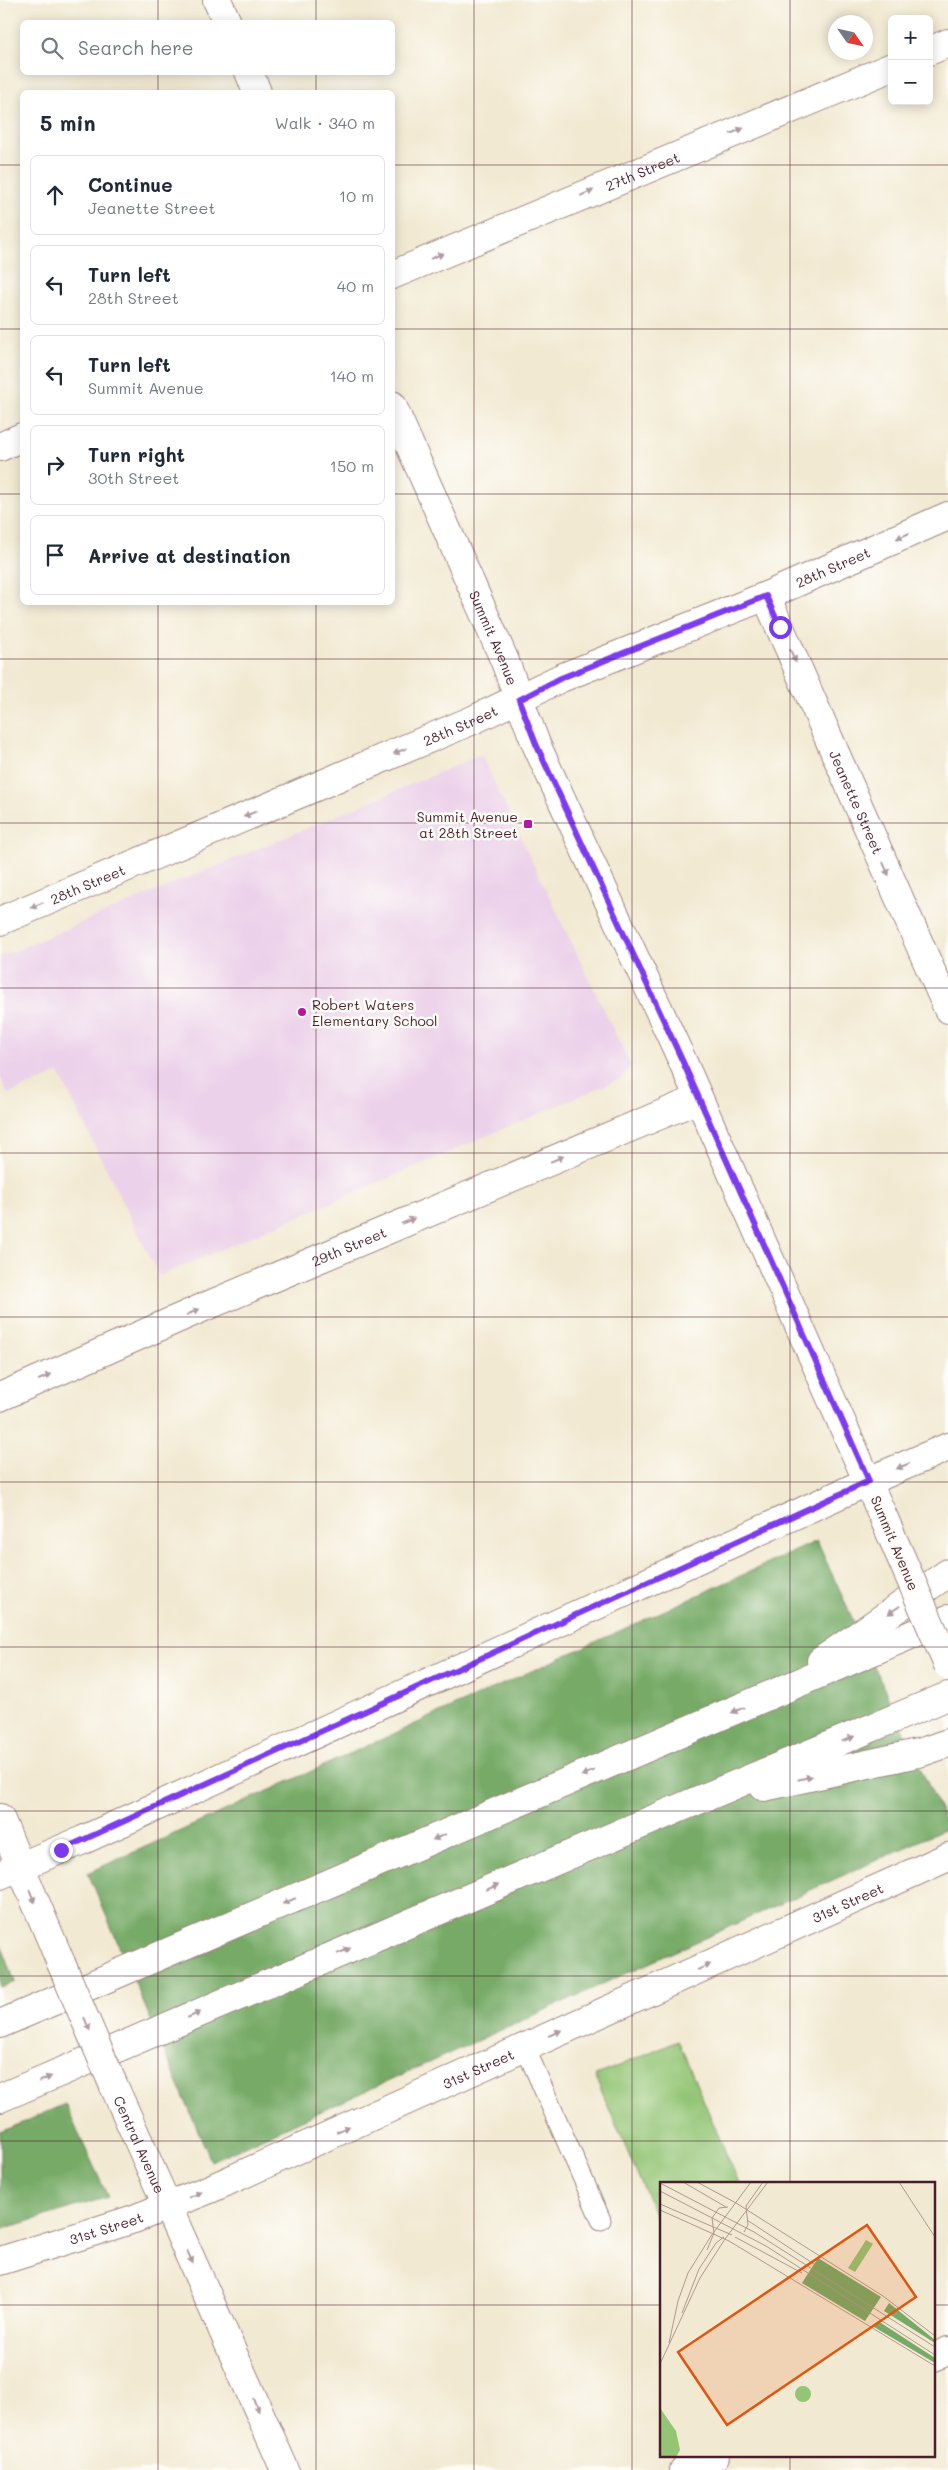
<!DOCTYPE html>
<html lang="en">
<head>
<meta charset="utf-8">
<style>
  :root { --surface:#fff; --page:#f2f2f3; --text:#1f2937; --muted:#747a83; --line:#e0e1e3 }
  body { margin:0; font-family:Mali,sans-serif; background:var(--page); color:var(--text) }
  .controls { position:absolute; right:15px; top:15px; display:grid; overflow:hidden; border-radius:8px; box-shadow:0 2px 12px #0003 }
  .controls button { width:45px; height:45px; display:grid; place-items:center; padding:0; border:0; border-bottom:1px solid var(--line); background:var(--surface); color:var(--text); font:25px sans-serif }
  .compass { position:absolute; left:828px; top:15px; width:45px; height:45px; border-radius:50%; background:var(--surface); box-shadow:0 2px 12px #0003; rotate:124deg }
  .stop { position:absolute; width:15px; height:15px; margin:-11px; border:4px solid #7c3aed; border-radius:50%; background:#fff }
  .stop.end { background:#7c3aed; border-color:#fff; box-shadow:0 1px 5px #0008 }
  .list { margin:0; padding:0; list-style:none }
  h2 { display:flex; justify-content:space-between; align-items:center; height:65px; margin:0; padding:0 20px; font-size:21px }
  h2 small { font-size:16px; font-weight:400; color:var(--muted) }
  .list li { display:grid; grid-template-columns:32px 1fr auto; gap:15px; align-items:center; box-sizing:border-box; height:80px; margin:0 10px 10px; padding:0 10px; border:1px solid var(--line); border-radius:8px }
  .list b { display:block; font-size:19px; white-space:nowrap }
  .list p { margin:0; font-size:16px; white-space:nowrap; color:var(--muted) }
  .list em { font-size:16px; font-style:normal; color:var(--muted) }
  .icon { flex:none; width:28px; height:28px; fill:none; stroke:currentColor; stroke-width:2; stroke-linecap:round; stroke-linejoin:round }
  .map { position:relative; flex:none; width:948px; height:2470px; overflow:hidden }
  .search { position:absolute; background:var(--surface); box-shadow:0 2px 12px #0003; left:20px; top:20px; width:375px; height:55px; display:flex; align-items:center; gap:12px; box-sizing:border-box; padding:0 18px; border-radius:8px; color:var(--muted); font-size:19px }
  .panel { position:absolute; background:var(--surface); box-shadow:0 2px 12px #0003; left:20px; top:90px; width:375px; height:515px; border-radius:8px }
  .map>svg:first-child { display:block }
  .built { fill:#ecd1ea }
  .green { fill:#93c575; stroke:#6e7250 }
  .forest { fill:#76aa66; stroke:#606448 }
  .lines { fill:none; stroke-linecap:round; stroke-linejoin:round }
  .service-casing { stroke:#9e847e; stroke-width:21 }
  .minor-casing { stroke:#9e847e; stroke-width:30 }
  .tertiary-casing { stroke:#9e847e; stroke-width:30 }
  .secondary-casing { stroke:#9e847e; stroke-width:30 }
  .motorway-casing { stroke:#9e847e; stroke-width:30 }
  .service { stroke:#fff; stroke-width:19 }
  .minor { stroke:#fff; stroke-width:28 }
  .tertiary { stroke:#fff; stroke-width:28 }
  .secondary { stroke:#fff; stroke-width:28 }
  .motorway { stroke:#fff; stroke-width:28 }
  .minor-bridge-casing { stroke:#9e847e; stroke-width:30; stroke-linecap:butt }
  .tertiary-bridge-casing { stroke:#9e847e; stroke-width:30; stroke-linecap:butt }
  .minor-bridge { stroke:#fff; stroke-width:28 }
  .tertiary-bridge { stroke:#fff; stroke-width:28 }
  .oneway { fill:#ae9aa0 }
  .route { stroke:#7c3aed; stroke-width:6 }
  .grid { fill:none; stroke:#4a1f2b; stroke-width:1; stroke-opacity:0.55 }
  .poi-dot { fill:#b5179e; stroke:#fdfcf7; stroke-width:2 }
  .labels { text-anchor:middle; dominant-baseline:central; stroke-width:5; stroke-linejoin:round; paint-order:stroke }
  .street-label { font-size:14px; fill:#4a1f2b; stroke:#fdfcf7 }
  .poi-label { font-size:14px; fill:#4a1f2b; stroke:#fdfcf7; text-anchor:end }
  .inset-road { fill:none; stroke:#af988f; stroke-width:1 }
  .view { fill:#e0560e; fill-opacity:0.15; stroke:#e0560e; stroke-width:2.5 }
  .inset-edge { fill:none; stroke:#4a1f2b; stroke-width:2.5 }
</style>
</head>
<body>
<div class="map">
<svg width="948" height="2470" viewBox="0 0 948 2470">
  <rect width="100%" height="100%" fill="#fdfcf7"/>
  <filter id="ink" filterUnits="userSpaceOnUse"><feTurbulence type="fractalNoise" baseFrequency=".02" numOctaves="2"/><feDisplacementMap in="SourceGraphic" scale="10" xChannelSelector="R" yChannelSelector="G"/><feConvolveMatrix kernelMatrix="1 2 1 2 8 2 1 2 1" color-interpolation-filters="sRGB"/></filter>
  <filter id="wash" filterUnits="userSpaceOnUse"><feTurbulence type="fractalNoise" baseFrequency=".0096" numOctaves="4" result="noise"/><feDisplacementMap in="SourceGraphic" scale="20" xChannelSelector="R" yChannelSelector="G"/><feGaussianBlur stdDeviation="1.12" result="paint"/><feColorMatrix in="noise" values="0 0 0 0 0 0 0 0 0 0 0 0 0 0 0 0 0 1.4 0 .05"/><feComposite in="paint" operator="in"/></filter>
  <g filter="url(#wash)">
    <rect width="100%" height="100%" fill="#f2e9d2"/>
    <!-- built -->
    <polygon class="built" points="481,755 631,1066 622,1078 159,1276 59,1073 8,1094 0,1077 0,957"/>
    <!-- green -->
    <polygon class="green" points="678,2040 739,2184 662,2184 662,2232 595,2076"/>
    <!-- forest -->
    <g class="forest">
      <polygon points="817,1541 948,1828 211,2161 88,1873"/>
      <polygon points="0,1941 15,1982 0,1988"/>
      <polygon points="65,2104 108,2197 0,2230 0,2132"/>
    </g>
  </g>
  <g filter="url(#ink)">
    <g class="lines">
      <defs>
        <polyline id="service" points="525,2047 601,2220"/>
        <g id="minor">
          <polyline points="929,51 948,43"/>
          <path id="s1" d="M 392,275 L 892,67"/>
          <polyline points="0,447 22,437"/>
          <path id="s2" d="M 766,596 L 948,1009"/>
          <path id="s3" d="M 0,921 L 473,720 L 561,678 L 766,596 L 948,516"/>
          <path id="s4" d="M 0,1397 L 202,1308 L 698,1099"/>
          <polyline points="0,1818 61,1963"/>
          <path id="s5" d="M 113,2084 L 285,2470"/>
          <polyline points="934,2357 948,2351"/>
          <polyline points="684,2470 715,2456"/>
        </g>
        <g id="tertiary">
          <polyline points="217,0 227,22"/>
          <polyline points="249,72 257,92"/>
          <path id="s6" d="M 392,405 L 504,659 L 536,744 L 682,1060 L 882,1514"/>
        </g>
        <g id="secondary">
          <polyline points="0,1875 83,1840 869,1481 948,1447"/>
          <path id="s7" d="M 0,2261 L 134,2219 L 210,2189 L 948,1857"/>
        </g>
        <g id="motorway">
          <polyline points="821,1661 948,1573"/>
          <polyline points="764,1787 922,1752 948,1743"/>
          <polyline points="0,2024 948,1619"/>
          <polyline points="0,2098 689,1804 948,1696"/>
        </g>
      </defs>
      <!-- service casing -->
      <use href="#service" class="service-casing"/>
      <!-- minor casing -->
      <use href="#minor" class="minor-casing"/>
      <!-- tertiary casing -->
      <use href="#tertiary" class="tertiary-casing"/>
      <!-- secondary casing -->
      <use href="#secondary" class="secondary-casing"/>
      <!-- motorway casing -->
      <use href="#motorway" class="motorway-casing"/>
      <!-- service -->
      <use href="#service" class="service"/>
      <!-- minor -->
      <use href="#minor" class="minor"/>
      <!-- tertiary -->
      <use href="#tertiary" class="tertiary"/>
      <!-- secondary -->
      <use href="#secondary" class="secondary"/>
      <!-- motorway -->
      <use href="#motorway" class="motorway"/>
      <defs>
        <polyline id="minor-bridge" points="61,1963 113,2084"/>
        <polyline id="tertiary-bridge" points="882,1514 948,1665"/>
      </defs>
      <!-- minor-bridge casing -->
      <use href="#minor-bridge" class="minor-bridge-casing"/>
      <!-- tertiary-bridge casing -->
      <use href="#tertiary-bridge" class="tertiary-bridge-casing"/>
      <!-- minor-bridge -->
      <use href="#minor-bridge" class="minor-bridge"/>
      <!-- tertiary-bridge -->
      <use href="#tertiary-bridge" class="tertiary-bridge"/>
    </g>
    <!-- one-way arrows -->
    <defs><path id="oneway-solid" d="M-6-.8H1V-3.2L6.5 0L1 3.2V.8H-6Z" transform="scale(1.25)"/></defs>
    <g class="oneway">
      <use href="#oneway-solid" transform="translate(737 131) rotate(-23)"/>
      <use href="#oneway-solid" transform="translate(587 193) rotate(-23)"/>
      <use href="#oneway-solid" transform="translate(437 256) rotate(-23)"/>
      <use href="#oneway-solid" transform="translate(903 536) rotate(156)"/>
      <use href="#oneway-solid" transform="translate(793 656) rotate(66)"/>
      <use href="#oneway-solid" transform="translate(400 751) rotate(157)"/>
      <use href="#oneway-solid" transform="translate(250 814) rotate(157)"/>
      <use href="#oneway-solid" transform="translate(886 869) rotate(66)"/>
      <use href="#oneway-solid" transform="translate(37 905) rotate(157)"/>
      <use href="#oneway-solid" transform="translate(557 1159) rotate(-23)"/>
      <use href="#oneway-solid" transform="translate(408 1221) rotate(-23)"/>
      <use href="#oneway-solid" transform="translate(193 1312) rotate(-24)"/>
      <use href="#oneway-solid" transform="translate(45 1377) rotate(-24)"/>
      <use href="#oneway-solid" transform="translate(903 1466) rotate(157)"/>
      <use href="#oneway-solid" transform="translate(894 1610) rotate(145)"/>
      <use href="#oneway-solid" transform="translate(738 1710) rotate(157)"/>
      <use href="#oneway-solid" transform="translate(848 1739) rotate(-22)"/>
      <use href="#oneway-solid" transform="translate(588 1773) rotate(157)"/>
      <use href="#oneway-solid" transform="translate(805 1778) rotate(-13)"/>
      <use href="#oneway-solid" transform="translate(439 1837) rotate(157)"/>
      <use href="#oneway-solid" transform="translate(493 1887) rotate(-23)"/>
      <use href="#oneway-solid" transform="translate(32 1896) rotate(68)"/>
      <use href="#oneway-solid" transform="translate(289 1901) rotate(157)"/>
      <use href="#oneway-solid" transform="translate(344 1951) rotate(-23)"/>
      <use href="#oneway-solid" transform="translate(704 1967) rotate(-24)"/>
      <use href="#oneway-solid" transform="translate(194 2015) rotate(-23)"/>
      <use href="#oneway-solid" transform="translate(87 2024) rotate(67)"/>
      <use href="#oneway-solid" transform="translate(555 2033) rotate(-24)"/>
      <use href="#oneway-solid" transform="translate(45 2079) rotate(-23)"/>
      <use href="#oneway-solid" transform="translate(343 2129) rotate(-24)"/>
      <use href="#oneway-solid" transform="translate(195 2195) rotate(-23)"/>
      <use href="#oneway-solid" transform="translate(190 2257) rotate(66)"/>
      <use href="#oneway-solid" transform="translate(256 2405) rotate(66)"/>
    </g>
  </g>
  <g class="lines" filter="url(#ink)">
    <!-- route -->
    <polyline class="route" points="61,1850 869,1481 682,1060 536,744 519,700 561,678 766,596 780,627"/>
  </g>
  <!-- grid -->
  <path class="grid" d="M 158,0 L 158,22M 316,0 L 316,22M 474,0 L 474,2470M 632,0 L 632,2470M 790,0 L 790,2184M 158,72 L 158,92M 316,72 L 316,92M 0,165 L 22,165M 392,165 L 948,165M 0,329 L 22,329M 392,329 L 948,329M 0,494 L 22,494M 392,494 L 948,494M 158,602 L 158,2470M 316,602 L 316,2470M 0,659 L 948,659M 0,823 L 948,823M 0,988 L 948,988M 0,1153 L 948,1153M 0,1317 L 948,1317M 0,1482 L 948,1482M 0,1647 L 948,1647M 0,1811 L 948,1811M 0,1976 L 948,1976M 0,2141 L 948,2141M 0,2305 L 662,2305M 934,2305 L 948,2305M 790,2456 L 790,2470"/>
  <!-- markers -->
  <g class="poi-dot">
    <rect x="523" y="819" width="10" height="10" rx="2.5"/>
    <circle cx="302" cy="1012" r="5"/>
  </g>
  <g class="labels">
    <!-- street labels -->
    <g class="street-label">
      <text stroke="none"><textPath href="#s1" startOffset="271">27th Street</textPath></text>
      <text stroke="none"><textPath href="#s3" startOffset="905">28th Street</textPath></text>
      <text stroke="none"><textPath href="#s6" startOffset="254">Summit Avenue</textPath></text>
      <text stroke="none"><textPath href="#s3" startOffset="500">28th Street</textPath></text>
      <text stroke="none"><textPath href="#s2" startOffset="225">Jeanette Street</textPath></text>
      <text stroke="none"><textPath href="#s3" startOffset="95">28th Street</textPath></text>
      <text stroke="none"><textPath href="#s4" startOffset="380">29th Street</textPath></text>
      <text transform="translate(895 1543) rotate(67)">Summit Avenue</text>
      <text stroke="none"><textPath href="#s7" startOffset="921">31st Street</textPath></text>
      <text stroke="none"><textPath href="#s7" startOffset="516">31st Street</textPath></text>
      <text stroke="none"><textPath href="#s5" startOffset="66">Central Avenue</textPath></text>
      <text stroke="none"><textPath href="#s7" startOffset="111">31st Street</textPath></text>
    </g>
    <!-- poi labels -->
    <g class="poi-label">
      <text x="518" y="816">Summit Avenue<tspan x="518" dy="16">at 28th Street</tspan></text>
      <text x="312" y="1004" text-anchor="start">Robert Waters<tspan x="312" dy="16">Elementary School</tspan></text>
    </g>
  </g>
  <!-- overview -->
  <g transform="translate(660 2182)">
    <rect width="275" height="275" fill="#f2e9d2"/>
    <path d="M 206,58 L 213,62 L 195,90 L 188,86 ZM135 212a8 8 0 1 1 16 0a8 8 0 1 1-16 0ZM 0,226 L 16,249 L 20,268 L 16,275 L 0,275 Z" fill="#93c575"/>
    <path d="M 158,76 L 221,115 L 205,139 L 142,101 ZM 229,121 L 275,158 L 275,161 L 224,129 ZM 218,139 L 275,176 L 275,181 L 214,145 Z" fill="#76aa66"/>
    <path class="inset-road" d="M 23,0 L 66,25M 37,0 L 76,21 L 223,114 L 275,154M 239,0 L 275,55M 0,1 L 94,50 L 275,165M 0,9 L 106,64 L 275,173M 0,22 L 72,53M 0,28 L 69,59 L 275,184M 87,38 L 154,82M 84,50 L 88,43 L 86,24 L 103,0M 75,55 L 142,91M 47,68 L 54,51 L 52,36 L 59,26 L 68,25M 22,131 L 39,87 L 56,61 L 64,55M 9,161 L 18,119 L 28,91 L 51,54 L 91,0M 0,182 L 40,96 L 65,57 L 108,0"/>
    <path class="view" d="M 207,43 L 256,115 L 67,243 L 18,170 Z"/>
    <rect width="275" height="275" class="inset-edge"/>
  </g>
</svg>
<div class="controls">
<button>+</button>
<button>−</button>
</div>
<svg class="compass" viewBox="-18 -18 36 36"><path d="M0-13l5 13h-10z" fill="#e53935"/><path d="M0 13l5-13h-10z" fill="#747a83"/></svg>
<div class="stop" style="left:780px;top:627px"></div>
<div class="stop end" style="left:61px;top:1850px"></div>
<div class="search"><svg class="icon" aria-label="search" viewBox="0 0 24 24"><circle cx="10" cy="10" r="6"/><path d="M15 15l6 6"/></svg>Search here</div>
<section class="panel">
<h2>5 min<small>Walk · 340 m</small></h2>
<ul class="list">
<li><svg class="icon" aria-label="ahead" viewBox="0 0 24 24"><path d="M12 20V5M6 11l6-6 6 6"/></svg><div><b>Continue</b><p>Jeanette Street</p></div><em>10 m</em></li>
<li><svg class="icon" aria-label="left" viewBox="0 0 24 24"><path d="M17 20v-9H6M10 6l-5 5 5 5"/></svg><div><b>Turn left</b><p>28th Street</p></div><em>40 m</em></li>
<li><svg class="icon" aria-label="left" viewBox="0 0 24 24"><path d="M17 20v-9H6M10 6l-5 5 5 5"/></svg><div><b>Turn left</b><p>Summit Avenue</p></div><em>140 m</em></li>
<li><svg class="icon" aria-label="right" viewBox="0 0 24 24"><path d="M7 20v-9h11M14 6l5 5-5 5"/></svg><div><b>Turn right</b><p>30th Street</p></div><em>150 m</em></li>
<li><svg class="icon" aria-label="arrive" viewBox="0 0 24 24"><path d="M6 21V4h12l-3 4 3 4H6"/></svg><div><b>Arrive at destination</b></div></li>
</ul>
</section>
</div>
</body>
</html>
